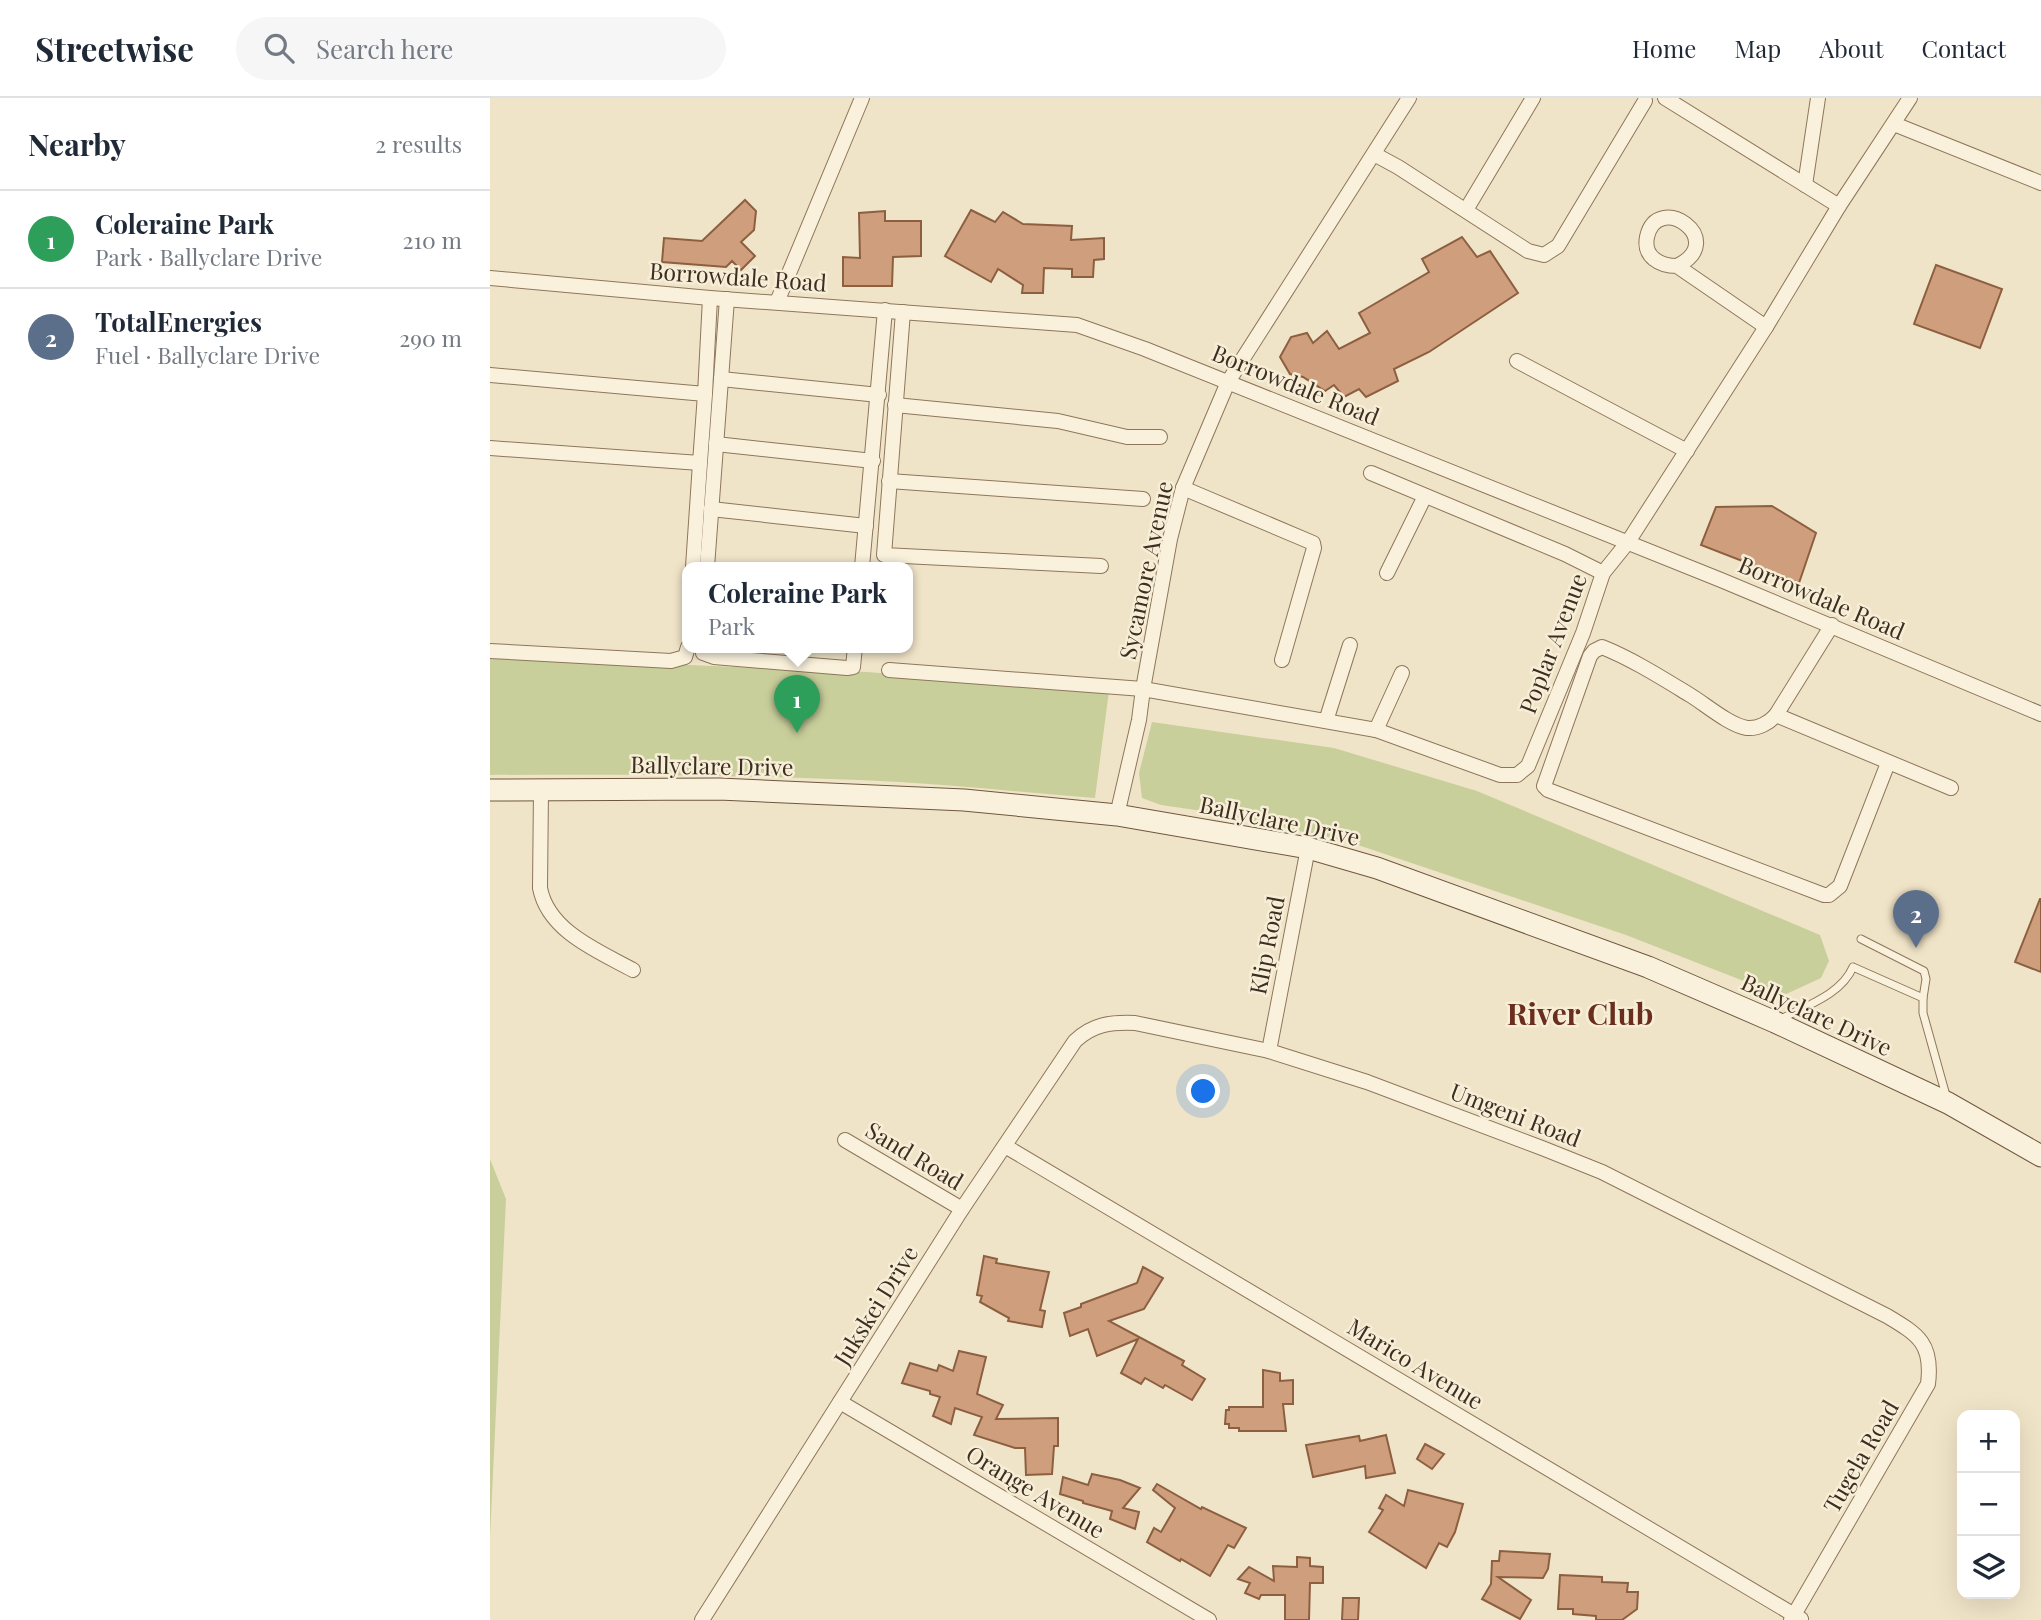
<!DOCTYPE html>
<html lang="en">
<head>
<meta charset="utf-8">
<style>
  :root { --surface:#fff; --page:#f6f6f7; --text:#1f2937; --muted:#747a83; --line:#e0e1e3; --accent:#0b8043 }
  body { margin:0; font-family:"Playfair Display",serif; background:var(--page); color:var(--text) }
  .controls { position:absolute; right:21px; bottom:21px; display:grid; overflow:hidden; border-radius:14px; box-shadow:0 7px 28px #0002 }
  .controls button { width:63px; height:63px; display:grid; place-items:center; padding:0; border:0; border-bottom:2px solid var(--line); background:var(--surface); color:var(--text); font:35px sans-serif }
  .you { position:absolute; left:714px; top:994px; width:24px; height:24px; margin:-18px; border:5px solid #fff; border-radius:50%; background:#1a73e8; box-shadow:0 0 0 10px #1a73e833 }
  .badge { display:grid; place-items:center; width:46px; height:46px; border-radius:50%; background:var(--accent); color:#fff; font-size:23px; font-weight:700 }
  .pin { position:absolute; translate:-50% -58px; filter:drop-shadow(0 2px 4px #0008) }
  .pin::after { content:''; position:absolute; top:37px; width:24px; height:21px; background:inherit; clip-path:polygon(0 0,100% 0,50% 100%) }
  .popup { position:absolute; left:192px; top:464px; width:231px; height:91px; box-sizing:border-box; display:grid; place-content:center; border-radius:14px; background:var(--surface); filter:drop-shadow(0 2px 5px #0005); font-size:23px; white-space:nowrap; color:var(--muted) }
  .popup b { font-size:26px; color:var(--text) }
  .popup::after { content:''; position:absolute; left:50%; top:100%; margin-left:-14px; border:14px solid transparent; border-top-color:var(--surface) }
  .list { margin:0; padding:0; list-style:none }
  h2 { display:flex; justify-content:space-between; align-items:center; height:91px; margin:0; padding:0 28px; font-size:30px }
  h2 small { font-size:23px; font-weight:400; color:var(--muted) }
  .list li { display:grid; grid-template-columns:46px 1fr auto; gap:21px; align-items:center; box-sizing:border-box; height:98px; padding:0 28px; border-top:2px solid var(--line) }
  .list b { display:block; font-size:26px; white-space:nowrap }
  .list p { margin:0; font-size:23px; white-space:nowrap; color:var(--muted) }
  .list em { font-size:23px; font-style:normal; color:var(--muted) }
  .icon { flex:none; width:38px; height:38px; fill:none; stroke:currentColor; stroke-width:2; stroke-linecap:round; stroke-linejoin:round }
  .map { position:relative; flex:none; width:1551px; height:1522px; overflow:hidden }
  header { display:flex; align-items:center; gap:42px; box-sizing:border-box; height:98px; padding:0 35px; background:var(--surface); border-bottom:2px solid var(--line) }
  header strong { font-size:33px }
  nav { display:flex; gap:38px; margin-inline-start:auto; font-size:24px }
  .search { width:490px; height:63px; background:var(--page); display:flex; align-items:center; gap:18px; box-sizing:border-box; padding:0 24px; border-radius:38px; color:var(--muted); font-size:26px }
  main { display:flex }
  aside { flex:1; background:var(--surface) }
  .map>svg:first-child { display:block }
  .green { fill:#c9cf9b }
  .building { fill:#cf9f7d; stroke:#8d5f41; stroke-width:2 }
  .lines { fill:none; stroke-linecap:round; stroke-linejoin:round }
  .lane-casing { stroke:#8d765c; stroke-width:9 }
  .street-casing { stroke:#8d765c; stroke-width:16 }
  .secondary-casing { stroke:#6f573f; stroke-width:23 }
  .lane { stroke:#faf1dc; stroke-width:7 }
  .street { stroke:#faf1dc; stroke-width:14 }
  .secondary { stroke:#faf1dc; stroke-width:21 }
  .labels { text-anchor:middle; dominant-baseline:central; stroke-width:5; stroke-linejoin:round; paint-order:stroke }
  .street-label { font-size:23px; fill:#3d2e20; stroke:#f7eed8 }
  .district-label { font-size:30px; font-weight:bold; fill:#6b2e1e; stroke:#f7eed8 }
</style>
</head>
<body>
<header>
<strong>Streetwise</strong>
<div class="search"><svg class="icon" aria-label="search" viewBox="0 0 24 24"><circle cx="10" cy="10" r="6"/><path d="M15 15l6 6"/></svg>Search here</div>
<nav><a>Home</a><a>Map</a><a>About</a><a>Contact</a></nav>
</header>
<main>
<aside>
<h2>Nearby<small>2 results</small></h2>
<ul class="list">
<li><span class="badge" style="background:#2e9e5b">1</span><div><b>Coleraine Park</b><p>Park · Ballyclare Drive</p></div><em>210 m</em></li>
<li><span class="badge" style="background:#5c6f8a">2</span><div><b>TotalEnergies</b><p>Fuel · Ballyclare Drive</p></div><em>290 m</em></li>
</ul>
</aside>
<div class="map">
<svg width="1551" height="1522" viewBox="0 0 1551 1522">
  <rect width="100%" height="100%" fill="#f0e4c8"/>
  <!-- green -->
  <g class="green">
    <path d="M 0,559 L 377,574 L 619,593 L 605,700 C 540,695 475,688 409,684 C 273,677 136,676 0,677 Z"/>
    <polygon points="662,624 844,650 987,693 1330,837 1339,863 1331,880 1292,898 1136,837 859,744 726,715 671,707 652,700 649,675"/>
    <polygon points="0,1061 16,1101 0,1440"/>
  </g>
  <!-- building -->
  <g class="building">
    <polygon points="255,102 266,113 264,132 251,144 265,158 251,172 242,163 236,169 172,164 174,140 212,143"/>
    <polygon points="481,112 505,124 513,114 533,126 582,128 581,142 614,140 614,161 604,162 603,179 582,179 582,171 554,170 553,195 532,195 533,187 508,171 501,184 455,158"/>
    <polygon points="395,113 395,123 431,123 431,158 403,159 402,188 353,188 353,159 370,160 369,115"/>
    <polygon points="972,139 987,159 1000,153 1028,195 939,254 904,271 908,283 876,299 869,291 854,299 844,287 835,293 813,279 800,276 790,259 801,239 817,235 823,245 837,233 849,251 880,235 869,215 939,174 932,161"/>
    <polygon points="1446,167 1512,191 1490,250 1424,226"/>
    <polygon points="1282,408 1326,435 1309,485 1211,447 1226,409"/>
    <polygon points="1550,801 1551,801 1551,874 1525,864"/>
    <polygon points="494,1158 507,1161 506,1165 559,1174 550,1212 555,1213 552,1229 518,1223 519,1220 490,1204 492,1198 487,1197"/>
    <polygon points="653,1169 673,1180 654,1211 619,1223 694,1263 692,1267 715,1281 702,1302 675,1287 673,1290 655,1280 651,1286 631,1275 648,1241 607,1258 598,1231 580,1238 574,1215 591,1209 591,1206 647,1185"/>
    <polygon points="469,1253 496,1259 487,1296 513,1307 506,1321 568,1320 568,1348 564,1348 562,1376 536,1377 535,1350 525,1350 484,1337 492,1319 465,1310 461,1326 443,1318 450,1299 440,1296 440,1293 412,1285 420,1265 447,1273 449,1267 463,1273"/>
    <polygon points="773,1272 790,1275 790,1283 803,1282 803,1306 793,1306 796,1333 749,1333 749,1330 739,1330 739,1326 735,1326 736,1312 739,1312 739,1309 773,1309"/>
    <polygon points="896,1337 905,1375 876,1380 875,1368 823,1379 816,1347 869,1338 870,1343"/>
    <polygon points="935,1346 954,1356 942,1371 927,1361"/>
    <polygon points="602,1376 630,1382 650,1390 633,1410 649,1414 645,1431 620,1421 622,1413 593,1405 593,1403 570,1396 573,1379 598,1387"/>
    <polygon points="667,1386 711,1411 712,1409 756,1430 744,1450 738,1447 720,1478 691,1461 690,1463 657,1444 664,1430 671,1434 685,1410 663,1392"/>
    <polygon points="918,1392 973,1406 965,1434 957,1449 949,1445 936,1470 879,1434 893,1412 889,1410 896,1397 914,1408"/>
    <polygon points="1010,1453 1060,1456 1058,1471 1053,1480 1008,1479 1041,1502 1030,1521 992,1501 1001,1486 1002,1463 1009,1463"/>
    <polygon points="807,1459 820,1460 820,1468 833,1469 833,1485 820,1485 819,1522 795,1522 795,1497 771,1497 769,1501 755,1495 760,1485 748,1481 759,1469 784,1483 783,1468 807,1469"/>
    <polygon points="1070,1477 1112,1479 1112,1484 1138,1485 1137,1494 1148,1494 1147,1511 1132,1522 1106,1522 1106,1518 1083,1516 1083,1511 1068,1511"/>
    <polygon points="853,1500 869,1500 868,1522 852,1522"/>
  </g>
  <g class="lines">
    <defs>
      <g id="lane">
        <polyline points="1371,841 1434,873 1436,881 1433,900"/>
        <path d="M 1289,922 C 1315,908 1351,897 1363,869 L 1433,900 L 1433,915 L 1457,1001"/>
      </g>
      <g id="street">
        <polyline points="1175,0 1349,108"/>
        <polyline points="1404,26 1551,85"/>
        <polyline points="884,56 908,69 1038,153 1054,157 1068,148 1155,3"/>
        <polyline points="1315,87 1328,0"/>
        <polyline points="976,112 1043,0"/>
        <path d="M 1187,168 C 1240,142 1167,92 1157,139 C 1153,159 1170,168 1187,168 L 1276,229"/>
        <polyline points="0,180 220,200 587,227 655,251 1231,482 1551,616"/>
        <polyline points="287,204 372,0"/>
        <polyline points="413,214 394,457 611,468"/>
        <polyline points="1027,263 1197,353"/>
        <polyline points="0,277 215,296 220,200"/>
        <polyline points="231,281 389,297"/>
        <polyline points="405,307 568,323 637,339 670,339"/>
        <polyline points="226,346 383,363"/>
        <polyline points="0,350 210,365 215,296"/>
        <polyline points="881,375 1075,456 1113,475"/>
        <polyline points="399,383 653,401"/>
        <polyline points="693,390 823,445 824,450 792,562"/>
        <polyline points="221,411 376,428"/>
        <polyline points="203,469 210,365"/>
        <polyline points="217,469 237,201"/>
        <polyline points="372,469 395,212"/>
        <polyline points="897,475 935,398"/>
        <polyline points="212,549 213,555 224,559 357,570 363,569 365,549"/>
        <polyline points="0,553 181,563 195,559 198,549"/>
        <polyline points="399,572 653,591 886,632 1010,677 1027,677 1038,668 1093,535 1113,475 1138,444 1276,229 1349,108 1420,0"/>
        <polyline points="1286,617 1342,527"/>
        <polyline points="836,623 860,547"/>
        <polyline points="886,632 912,575"/>
        <path d="M 1398,665 L 1350,788 L 1339,797 L 1334,797 L 1058,692 L 1054,688 L 1100,558 L 1104,553 L 1112,549 C 1142,561 1172,580 1200,597 C 1215,606 1239,627 1257,630 C 1268,631 1279,625 1286,617 L 1461,690"/>
        <path d="M 51,692 L 50,790 C 58,833 108,853 143,872"/>
        <polyline points="627,717 649,622 653,591 680,441 693,390 738,284 919,0"/>
        <polyline points="779,953 818,750"/>
        <polyline points="355,1042 472,1111"/>
        <polyline points="515,1048 1311,1521"/>
        <polyline points="350,1304 719,1522"/>
        <path d="M 212,1522 L 472,1111 L 585,943 C 603,926 621,924 645,925 L 779,953 L 877,984 L 1052,1050 L 1112,1074 L 1397,1218 C 1429,1237 1443,1246 1438,1286 L 1301,1522"/>
      </g>
      <polyline id="secondary" points="0,692 229,691 474,702 627,717 818,750 887,770 1158,869 1285,924 1458,1005 1551,1058"/>
    </defs>
    <!-- lane casing -->
    <use href="#lane" class="lane-casing"/>
    <!-- street casing -->
    <use href="#street" class="street-casing"/>
    <!-- secondary casing -->
    <use href="#secondary" class="secondary-casing"/>
    <!-- lane -->
    <use href="#lane" class="lane"/>
    <!-- street -->
    <use href="#street" class="street"/>
    <!-- secondary -->
    <use href="#secondary" class="secondary"/>
  </g>
  <g class="labels">
    <!-- street labels -->
    <g class="street-label">
      <text transform="translate(248 178) rotate(4)">Borrowdale Road</text>
      <text transform="translate(806 286) rotate(22)">Borrowdale Road</text>
      <text transform="translate(655 472) rotate(-78)">Sycamore Avenue</text>
      <text transform="translate(1332 499) rotate(23)">Borrowdale Road</text>
      <text transform="translate(1062 545) rotate(-69)">Poplar Avenue</text>
      <text transform="translate(222 667) rotate(1)">Ballyclare Drive</text>
      <text transform="translate(790 722) rotate(12)">Ballyclare Drive</text>
      <text transform="translate(776 847) rotate(-79)">Klip Road</text>
      <text transform="translate(1327 916) rotate(25)">Ballyclare Drive</text>
      <text transform="translate(1026 1016) rotate(21)">Umgeni Road</text>
      <text transform="translate(425 1057) rotate(31)">Sand Road</text>
      <text transform="translate(385 1207) rotate(-58)">Jukskei Drive</text>
      <text transform="translate(926 1265) rotate(31)">Marico Avenue</text>
      <text transform="translate(1370 1358) rotate(-60)">Tugela Road</text>
      <text transform="translate(546 1393) rotate(31)">Orange Avenue</text>
    </g>
    <!-- district labels -->
    <g class="district-label">
      <text x="1090" y="915">River Club</text>
    </g>
  </g>
</svg>
<div class="controls">
<button>+</button>
<button>−</button>
<button><svg class="icon" aria-label="layers" viewBox="0 0 24 24"><path d="M12 4l9 5-9 5-9-5zM3 14l9 5 9-5"/></svg></button>
</div>
<div class="you"></div>
<div class="pin badge" style="left:307px;top:635px;background:#2e9e5b">1</div>
<div class="popup"><b>Coleraine Park</b>Park</div>
<div class="pin badge" style="left:1426px;top:850px;background:#5c6f8a">2</div>
</div>
</main>
</body>
</html>
